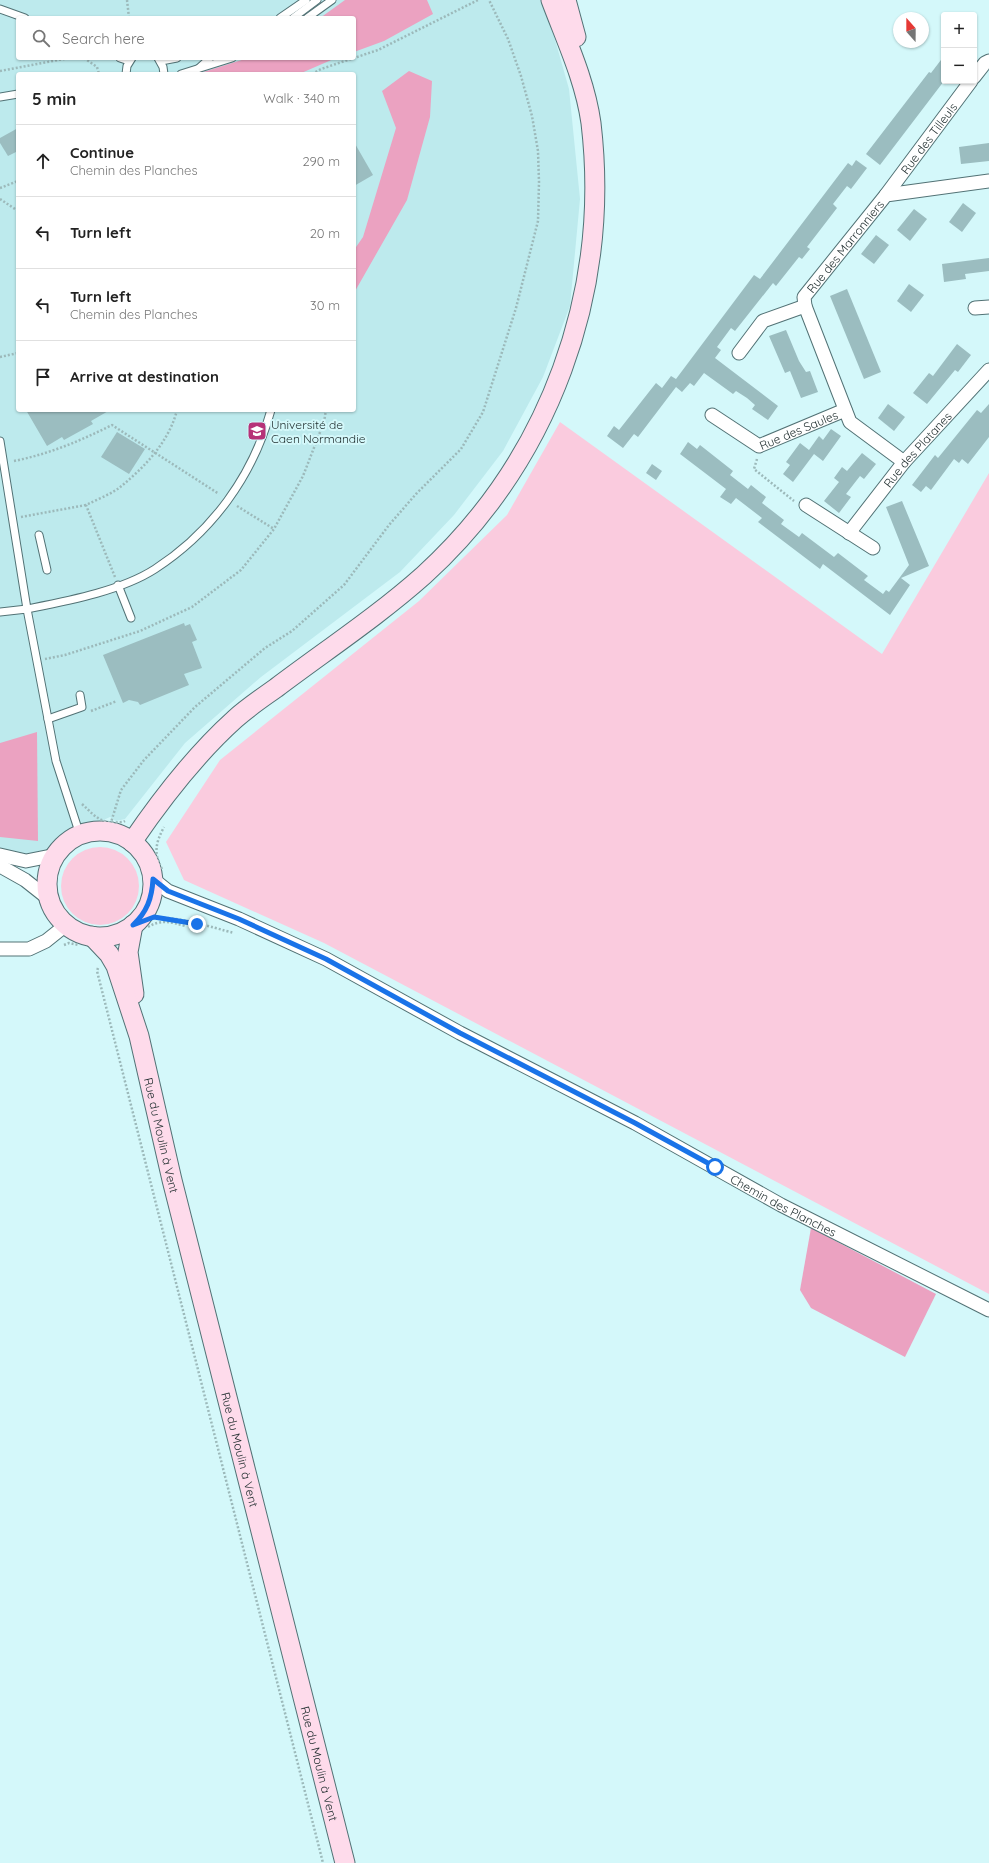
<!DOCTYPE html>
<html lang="en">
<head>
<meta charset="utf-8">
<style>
  :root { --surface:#fff; --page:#f2f2f2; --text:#222; --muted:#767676; --line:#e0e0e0 }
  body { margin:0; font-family:Quicksand,sans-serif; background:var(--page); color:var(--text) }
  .controls { position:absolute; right:12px; top:12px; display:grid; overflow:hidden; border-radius:4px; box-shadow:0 1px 3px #0004 }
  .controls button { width:36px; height:36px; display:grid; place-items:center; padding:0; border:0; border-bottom:1px solid var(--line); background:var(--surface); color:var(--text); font:20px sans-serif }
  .compass { position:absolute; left:893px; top:12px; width:36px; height:36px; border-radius:50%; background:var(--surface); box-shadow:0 1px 3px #0004; rotate:339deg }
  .stop { position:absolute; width:12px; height:12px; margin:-9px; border:3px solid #1a73e8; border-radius:50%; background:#fff }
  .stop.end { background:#1a73e8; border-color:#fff; box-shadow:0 1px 4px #0008 }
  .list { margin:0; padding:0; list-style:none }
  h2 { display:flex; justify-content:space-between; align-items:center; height:52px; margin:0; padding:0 16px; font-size:17px }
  h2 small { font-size:13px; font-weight:400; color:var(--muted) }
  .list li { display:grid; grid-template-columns:26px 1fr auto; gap:12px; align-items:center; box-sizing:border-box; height:72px; padding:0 16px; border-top:1px solid var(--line) }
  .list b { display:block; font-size:15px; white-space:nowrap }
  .list p { margin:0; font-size:13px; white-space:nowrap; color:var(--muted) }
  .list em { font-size:13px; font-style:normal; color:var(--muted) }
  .icon { flex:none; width:22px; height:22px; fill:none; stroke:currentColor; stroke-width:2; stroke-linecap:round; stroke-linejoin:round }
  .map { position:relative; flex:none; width:989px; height:1863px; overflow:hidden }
  .search { position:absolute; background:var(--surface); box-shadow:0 1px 3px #0004; left:16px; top:16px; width:340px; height:44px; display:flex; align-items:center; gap:10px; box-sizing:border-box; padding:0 14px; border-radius:4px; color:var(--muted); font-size:15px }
  .panel { position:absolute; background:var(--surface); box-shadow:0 1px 3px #0004; left:16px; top:72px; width:340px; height:340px; border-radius:4px }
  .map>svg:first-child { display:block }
  .built { fill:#bdeaed; fill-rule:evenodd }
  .green { fill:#facbde }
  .forest { fill:#eba2c1 }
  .building { fill:#9bbdc0 }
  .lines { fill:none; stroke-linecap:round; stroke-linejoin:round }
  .lane-casing { stroke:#527275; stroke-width:9 }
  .street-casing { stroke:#527275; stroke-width:15 }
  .secondary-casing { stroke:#527275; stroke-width:21 }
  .path { stroke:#9cb9ba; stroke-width:2.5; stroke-dasharray:2 2; stroke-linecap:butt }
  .lane { stroke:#fff; stroke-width:7 }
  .street { stroke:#fff; stroke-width:13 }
  .secondary { stroke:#fedbeb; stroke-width:19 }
  .route { stroke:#1a73e8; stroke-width:5 }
  .labels { text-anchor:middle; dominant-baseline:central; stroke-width:4; stroke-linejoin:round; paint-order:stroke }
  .street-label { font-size:12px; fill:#1d2b2c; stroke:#d4f8fa }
  .poi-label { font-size:12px; fill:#1d2b2c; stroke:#d4f8fa; text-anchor:start }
</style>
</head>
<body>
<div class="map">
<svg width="989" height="1863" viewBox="0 0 989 1863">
  <rect width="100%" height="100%" fill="#d4f8fa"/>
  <!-- built -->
  <path class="built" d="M 0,0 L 542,0 L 548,15 L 569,89 L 580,199 L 570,306 L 543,377 L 503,451 L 454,515 L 400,572 L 261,677 L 185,743 L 125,819 L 116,821 L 110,817 L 56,842 L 51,848 L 38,855 L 21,854 L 0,848 ZM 18,18 L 354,18 L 354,58 L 18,58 ZM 18,74 L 354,74 L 354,410 L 18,410 Z"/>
  <!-- green -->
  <g class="green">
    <polygon points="560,422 882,654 989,473 989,1294 324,943 184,880 166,842 220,760 419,601 507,515"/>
    <circle cx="100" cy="886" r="39"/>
  </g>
  <!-- forest -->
  <g class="forest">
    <polygon points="345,0 427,0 433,14 384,41 354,52 354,18 320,18"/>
    <polygon points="248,58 336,58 299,74 197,74"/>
    <polygon points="409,71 432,81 430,117 407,200 354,293 354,250 363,237 396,128 382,91"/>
    <polygon points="37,732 38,841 0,837 0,743"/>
    <polygon points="811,1228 936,1294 905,1357 811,1308 800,1290"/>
  </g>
  <!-- building -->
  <g class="building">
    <polygon points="944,56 944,81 880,165 866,154 929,72 931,73"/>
    <polygon points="18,128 18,151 8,156 0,143 0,138"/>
    <polygon points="354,142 373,175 354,186"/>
    <polygon points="989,143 989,161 961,164 959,147"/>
    <polygon points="856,160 867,168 851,189 847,186 833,204 837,208 807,247 810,249 802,259 799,257 776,286 773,283 735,331 731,328 717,347 721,350 715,358 778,406 768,420 752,409 755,405 747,398 736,391 733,394 704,373 694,386 690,383 682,392 676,387 638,437 634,434 623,448 607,436 614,426 619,430 656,383 662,388 671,376 676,379 754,275 760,279 848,163 852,166"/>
    <polygon points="963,203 976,213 962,232 949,222"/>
    <polygon points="914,209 927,219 910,241 897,230"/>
    <polygon points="876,235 889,245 874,264 861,254"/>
    <polygon points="989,258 989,271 965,274 966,279 944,282 942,264"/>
    <polygon points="909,284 924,295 911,312 897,301"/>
    <polygon points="847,289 881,372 864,379 830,296"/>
    <polygon points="786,330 799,361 806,372 810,371 818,392 801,398 790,371 785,373 769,336"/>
    <polygon points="957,344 971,355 958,372 955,370 927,404 913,393 929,373 933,376"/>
    <polygon points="888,404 905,417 894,431 878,418"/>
    <polygon points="989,404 989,437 968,464 962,459 959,463 954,459 931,490 926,486 921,492 912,485 935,455 938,458 977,410 981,413"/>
    <polygon points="26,410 110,410 91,421 93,424 64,440 62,437 47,446"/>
    <polygon points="831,429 841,436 823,461 814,454 793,482 783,474 790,465 786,462 800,443 809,450 819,436 823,440"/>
    <polygon points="117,432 145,449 129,474 101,457"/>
    <polygon points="688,442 697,449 700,445 733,471 730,475 748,489 751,485 766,497 762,503 784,520 781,524 799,537 802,533 834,557 838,553 868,576 864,580 883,594 886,590 889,592 909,565 886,507 902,501 929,566 901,578 910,585 890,615 823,564 820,569 758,522 762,518 736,498 731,504 720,497 726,489 680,454"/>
    <polygon points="862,453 876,464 864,479 860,476 846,494 851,497 839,513 824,501 839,482 834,478 842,467 847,471"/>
    <polygon points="652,464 662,471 656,480 646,473"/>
    <polygon points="184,623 185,626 190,624 197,640 192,642 202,668 184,674 189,685 140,705 138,702 129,700 123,703 103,655"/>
  </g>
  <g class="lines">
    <defs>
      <g id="lane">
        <polyline points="0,9 25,18"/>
        <polyline points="280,18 306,0"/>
        <polyline points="293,18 317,0"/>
        <polyline points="307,18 332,0"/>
        <polyline points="120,58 129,61"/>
        <polyline points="158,58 163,67 164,74"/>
        <polyline points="161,61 177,58"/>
        <polyline points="199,68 210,58"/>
        <polyline points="126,74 127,66 132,58"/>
        <polyline points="181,74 232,58"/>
        <polyline points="0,97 18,94"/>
        <path d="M 0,441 L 27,609 C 67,601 121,591 155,569 C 212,532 253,476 271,410"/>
        <polyline points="39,535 47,570"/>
        <polyline points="118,585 131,618"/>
        <polyline points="0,612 27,609 56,761 80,835"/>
        <polyline points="48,719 82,707 80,695"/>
      </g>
      <g id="street">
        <polyline points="974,77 985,63 989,61"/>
        <path id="s1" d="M 886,195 L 971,81"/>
        <polyline points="975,308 989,307"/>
        <polyline points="739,353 763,321 805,306"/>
        <path id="s2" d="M 712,415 L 759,446 L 845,410"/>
        <path id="s3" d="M 904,462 L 850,422 L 805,306 L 804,297 L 886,195 L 989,181"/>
        <polyline points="806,505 873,548"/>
        <path id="s4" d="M 849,533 L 904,462 L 989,370"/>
        <polyline points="0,855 26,861 56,855"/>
        <polyline points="0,866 25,880 49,899"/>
        <path id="s5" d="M 153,879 L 168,891 L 239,919 L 326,959 L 460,1033 L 635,1123 L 781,1205 L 989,1310"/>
        <polyline points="0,949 29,949 46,941 66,925"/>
      </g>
      <g id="secondary">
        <polyline points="566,0 576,37"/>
        <circle cx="100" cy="884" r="53"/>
        <path d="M 132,842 C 162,798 195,755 235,719 C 247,708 262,698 276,688 C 325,651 378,616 424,575 C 550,460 611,292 591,123 C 585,80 566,40 551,0"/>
        <polyline points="133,925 128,952 134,994"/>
        <path id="s6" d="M 92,936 L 109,954 L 116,966 L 139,1036 L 172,1180 L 345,1863"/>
      </g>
    </defs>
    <!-- lane casing -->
    <use href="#lane" class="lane-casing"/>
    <!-- street casing -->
    <use href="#street" class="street-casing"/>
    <!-- secondary casing -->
    <use href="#secondary" class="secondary-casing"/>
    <!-- path -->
    <g class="path">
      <polyline points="127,0 129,18"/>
      <polyline points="84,58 97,67 99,74"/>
      <polyline points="0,71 69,58"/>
      <polyline points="312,74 321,69 378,50 478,0"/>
      <polyline points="0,188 18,181"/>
      <polyline points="0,199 18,211"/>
      <polyline points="0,357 18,353"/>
      <polyline points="757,459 754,469 794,501"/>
      <path d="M 14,461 C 49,454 80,441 112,425 L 219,494"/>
      <polyline points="237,506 274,529"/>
      <polyline points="21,517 86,505"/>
      <path d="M 115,577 L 86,505 C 96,500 109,495 119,488 C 144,468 169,442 177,410"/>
      <polyline points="45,659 65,655 140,631 192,607 241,570 274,529 303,476 324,422 326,410"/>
      <polyline points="91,711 117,701"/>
      <path d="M 82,804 C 98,819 101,824 123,822 L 125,821"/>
      <polyline points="108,832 121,790 144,760 195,707 265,648 292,631 344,585 389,525 416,494 461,449 483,412 516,308 538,221 539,182 538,151 532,116 521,76 508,39 489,0"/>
      <path d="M 162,869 C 153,853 156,842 164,827"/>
      <path d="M 148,920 C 166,912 214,928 234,933"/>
      <path d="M 148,927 C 161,919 171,922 185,926"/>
      <polyline points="64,945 69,943 79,945"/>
      <polyline points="98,968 97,971 323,1863"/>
    </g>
    <!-- lane -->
    <use href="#lane" class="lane"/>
    <!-- street -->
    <use href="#street" class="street"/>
    <!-- secondary -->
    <use href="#secondary" class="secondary"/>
  </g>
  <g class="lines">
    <!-- route -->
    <path class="route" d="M 197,924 L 154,917 L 133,925 C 147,912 152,898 153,879 L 168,891 L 239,919 L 326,959 L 460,1033 L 635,1123 L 715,1167"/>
  </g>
  <!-- icons -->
  <defs>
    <symbol id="university-square" viewBox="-11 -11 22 22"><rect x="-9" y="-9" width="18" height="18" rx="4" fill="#b63278" stroke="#d4f8fa"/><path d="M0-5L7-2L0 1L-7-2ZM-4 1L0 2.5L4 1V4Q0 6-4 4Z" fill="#fff"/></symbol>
  </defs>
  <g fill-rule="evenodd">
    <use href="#university-square" x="246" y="420" width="22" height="22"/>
  </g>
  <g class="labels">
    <!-- street labels -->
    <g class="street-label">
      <text stroke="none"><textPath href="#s1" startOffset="71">Rue des Tilleuls</textPath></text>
      <text stroke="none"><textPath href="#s3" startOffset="266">Rue des Marronniers</textPath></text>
      <text stroke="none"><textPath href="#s2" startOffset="99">Rue des Saules</textPath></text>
      <text stroke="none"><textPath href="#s4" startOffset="108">Rue des Platanes</textPath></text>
      <text stroke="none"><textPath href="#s6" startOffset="214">Rue du Moulin à Vent</textPath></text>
      <text stroke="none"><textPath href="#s5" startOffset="711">Chemin des Planches</textPath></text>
      <text stroke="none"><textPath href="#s6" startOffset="538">Rue du Moulin à Vent</textPath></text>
      <text stroke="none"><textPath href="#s6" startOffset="862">Rue du Moulin à Vent</textPath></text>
    </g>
    <!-- poi labels -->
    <g class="poi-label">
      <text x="271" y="424">Université de<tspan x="271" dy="14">Caen Normandie</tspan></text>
    </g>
  </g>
</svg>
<div class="controls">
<button>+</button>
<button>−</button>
</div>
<svg class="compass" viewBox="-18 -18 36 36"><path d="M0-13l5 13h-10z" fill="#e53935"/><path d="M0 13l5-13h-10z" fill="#767676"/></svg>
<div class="stop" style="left:715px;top:1167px"></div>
<div class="stop end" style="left:197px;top:924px"></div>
<div class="search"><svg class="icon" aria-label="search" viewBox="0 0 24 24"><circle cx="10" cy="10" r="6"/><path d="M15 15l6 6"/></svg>Search here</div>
<section class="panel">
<h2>5 min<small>Walk · 340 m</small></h2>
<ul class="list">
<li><svg class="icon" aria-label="ahead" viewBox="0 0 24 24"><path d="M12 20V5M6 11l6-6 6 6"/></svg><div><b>Continue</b><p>Chemin des Planches</p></div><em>290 m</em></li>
<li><svg class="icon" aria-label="left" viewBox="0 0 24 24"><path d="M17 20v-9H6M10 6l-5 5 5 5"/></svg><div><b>Turn left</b></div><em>20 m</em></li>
<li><svg class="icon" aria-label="left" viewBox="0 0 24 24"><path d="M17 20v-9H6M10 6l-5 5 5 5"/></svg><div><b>Turn left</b><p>Chemin des Planches</p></div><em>30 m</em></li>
<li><svg class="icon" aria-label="arrive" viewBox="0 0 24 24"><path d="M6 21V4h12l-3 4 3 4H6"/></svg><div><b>Arrive at destination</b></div></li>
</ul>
</section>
</div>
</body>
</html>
